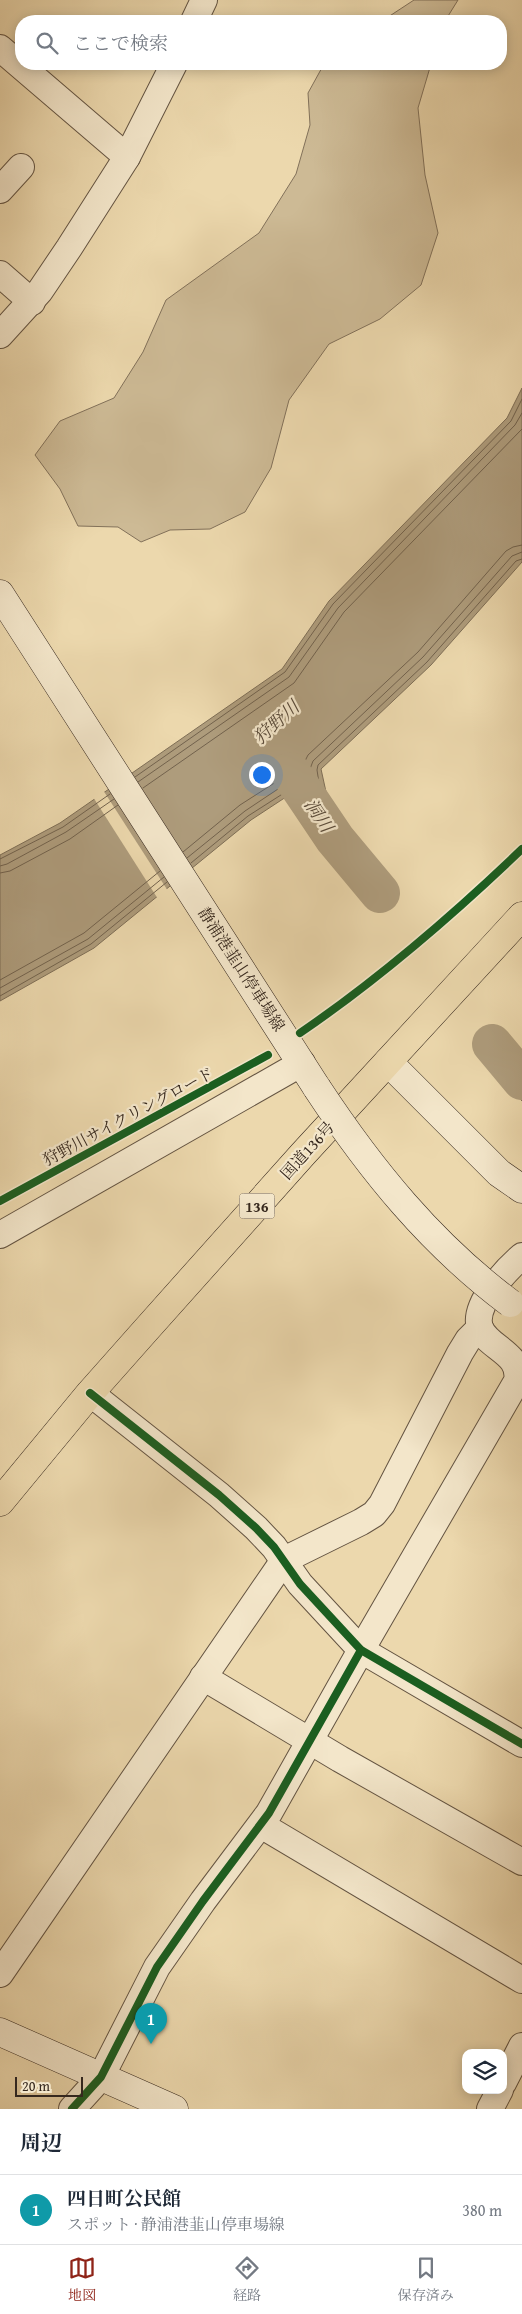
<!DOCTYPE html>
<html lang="ja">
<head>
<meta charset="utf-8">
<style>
  :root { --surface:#fff; --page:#f2f2f3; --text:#1f2937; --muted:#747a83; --line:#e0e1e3; --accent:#8f2418 }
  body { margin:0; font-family:"Gentium Book Plus","Noto Serif JP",serif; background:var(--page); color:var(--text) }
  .controls { position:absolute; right:15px; bottom:15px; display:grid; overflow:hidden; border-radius:10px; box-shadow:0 2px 12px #0003 }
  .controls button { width:45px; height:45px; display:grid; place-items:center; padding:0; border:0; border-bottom:1px solid var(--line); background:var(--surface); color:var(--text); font:25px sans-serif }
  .scale { position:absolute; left:15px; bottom:12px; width:68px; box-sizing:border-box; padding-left:5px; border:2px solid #36281e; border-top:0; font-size:14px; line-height:18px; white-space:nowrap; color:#36281e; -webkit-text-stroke:4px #f3e6ca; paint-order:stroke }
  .you { position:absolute; left:261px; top:774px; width:18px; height:18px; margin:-12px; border:4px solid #fff; border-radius:50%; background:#1a73e8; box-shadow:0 0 0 8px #1a73e833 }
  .badge { display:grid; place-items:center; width:32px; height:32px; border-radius:50%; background:var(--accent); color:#fff; font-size:16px; font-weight:700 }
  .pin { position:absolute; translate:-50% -41px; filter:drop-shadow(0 1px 2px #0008) }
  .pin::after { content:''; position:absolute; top:26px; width:18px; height:15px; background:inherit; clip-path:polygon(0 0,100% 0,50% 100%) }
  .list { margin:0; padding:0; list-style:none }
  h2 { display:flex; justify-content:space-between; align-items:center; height:65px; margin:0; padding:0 20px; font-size:21px }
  h2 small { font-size:16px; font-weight:400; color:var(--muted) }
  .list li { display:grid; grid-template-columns:32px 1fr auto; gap:15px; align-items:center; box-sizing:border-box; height:70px; padding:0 20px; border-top:1px solid var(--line) }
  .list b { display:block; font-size:19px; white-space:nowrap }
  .list p { margin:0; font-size:16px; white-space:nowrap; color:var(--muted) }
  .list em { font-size:16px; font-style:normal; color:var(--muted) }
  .icon { flex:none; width:28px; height:28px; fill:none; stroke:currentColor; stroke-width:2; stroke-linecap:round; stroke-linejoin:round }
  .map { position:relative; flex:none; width:522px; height:2109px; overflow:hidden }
  .search { position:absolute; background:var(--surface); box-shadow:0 2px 12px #0003; left:15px; right:15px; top:15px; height:55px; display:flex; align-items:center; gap:12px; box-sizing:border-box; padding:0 18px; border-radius:20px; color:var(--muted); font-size:19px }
  .sheet { height:135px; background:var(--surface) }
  nav { display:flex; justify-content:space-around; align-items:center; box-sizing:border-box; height:70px; border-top:1px solid var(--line); background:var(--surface); font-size:14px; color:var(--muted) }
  nav a { display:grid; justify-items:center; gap:2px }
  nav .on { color:var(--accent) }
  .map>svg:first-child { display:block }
  .green { fill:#cdba95; stroke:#82715a }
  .water { fill:#ae9c7c; stroke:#7e6e56 }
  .pier { fill:#ecd8ad }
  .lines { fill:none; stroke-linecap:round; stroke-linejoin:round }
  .shore { stroke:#72624d; stroke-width:1 }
  .river { stroke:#ae9c7c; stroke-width:40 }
  .minor-casing { stroke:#645442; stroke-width:28 }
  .secondary-casing { stroke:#36281e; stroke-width:29 }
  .trunk-casing { stroke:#36281e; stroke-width:29 }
  .minor { stroke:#f3e6ca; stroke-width:26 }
  .secondary { stroke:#f3e6ca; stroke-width:28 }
  .trunk { stroke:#ecd8ad; stroke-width:28 }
  .secondary-bridge-casing { stroke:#36281e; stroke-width:29; stroke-linecap:butt }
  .secondary-bridge { stroke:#f3e6ca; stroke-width:28 }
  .cycleway-casing { stroke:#f3e6ca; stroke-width:11 }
  .cycleway { stroke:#1b5e20; stroke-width:8 }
  .labels { text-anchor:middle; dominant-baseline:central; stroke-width:4.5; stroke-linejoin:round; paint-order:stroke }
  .shield { fill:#f3e6ca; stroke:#6f6152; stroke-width:1 }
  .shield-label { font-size:15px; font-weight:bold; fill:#36281e }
  .street-label { font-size:16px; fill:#36281e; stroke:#f3e6ca }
  .water-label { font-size:18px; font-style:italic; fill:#5a4b3a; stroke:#f3e6ca }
</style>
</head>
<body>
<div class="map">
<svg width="522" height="2109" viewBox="0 0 522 2109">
  <rect width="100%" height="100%" fill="#ecd8ad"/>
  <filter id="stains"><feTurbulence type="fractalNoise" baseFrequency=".004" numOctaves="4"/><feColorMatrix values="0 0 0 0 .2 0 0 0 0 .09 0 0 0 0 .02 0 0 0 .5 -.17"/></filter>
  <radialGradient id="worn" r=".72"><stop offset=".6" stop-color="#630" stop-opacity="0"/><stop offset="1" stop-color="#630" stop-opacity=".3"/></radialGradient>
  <!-- green -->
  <g class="green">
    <polygon points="414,0 458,0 445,21 382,21"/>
    <polygon points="324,64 431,64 418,108 425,175 438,233 421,285 380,319 329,344 289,400 271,468 245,512 210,529 170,530 141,542 118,527 78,526 60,489 35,455 60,421 114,398 143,352 166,300 259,233 296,174 310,125 308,93"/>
  </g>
  <!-- water -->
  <g class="water">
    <polygon points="522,388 522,562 431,665 321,769 330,810 317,820 307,810 286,797 251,820 94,948 0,1001 0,855 60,823 282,669 329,601 507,418"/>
    <polygon points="507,1036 522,1054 522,1101 484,1058"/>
  </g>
  <!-- pier -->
  <polygon class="pier" points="103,790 168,891 158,899 93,797"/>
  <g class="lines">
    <!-- shore -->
    <g class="shore">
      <polyline points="135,777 285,672 333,604 511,421 522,399"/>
      <polyline points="138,782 289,677 338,608 515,425 522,413"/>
      <polyline points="143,788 294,683 344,612 522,429"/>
      <polyline points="183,852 240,805 276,782 287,779 303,784 303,765 308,755 418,652 506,551 513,547 522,545"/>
      <polyline points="187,858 245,811 281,787 291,787 312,800 314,799 310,769 313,761 423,657 512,556 522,552"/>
      <polyline points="0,859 63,827 110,794"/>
      <polyline points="191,863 248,816 284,793 290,794 317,812 323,809 317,770 318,765 427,662 516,561 522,559"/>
      <polyline points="0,866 7,864 66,832 114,799"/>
      <polyline points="0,873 10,871 70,839 118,805"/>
      <polyline points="0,980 84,933 160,871"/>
      <polyline points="0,988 88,939 164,877"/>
      <polyline points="0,996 91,944 167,882"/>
      <polyline points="522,1056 517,1055 506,1044 492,1058 522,1094"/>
      <polyline points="522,1063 514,1061 506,1053 501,1058 522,1084"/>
    </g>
    <!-- river -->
    <g class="river">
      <polyline points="290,772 335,839 380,893"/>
      <polyline points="492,1044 522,1080"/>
    </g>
    <defs>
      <g id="minor">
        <polyline points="194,21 204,0"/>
        <polyline points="0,48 127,157"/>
        <polyline points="0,190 21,167"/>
        <polyline points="0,274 32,302"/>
        <polyline points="0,335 40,291 69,248 127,157 174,64"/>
        <polyline points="0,1235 302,1063"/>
        <polyline points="90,1393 219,1495 256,1528 274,1547 300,1584 361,1650 522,1744"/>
        <polyline points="203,1677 340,1759 522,1862"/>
        <polyline points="261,1825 522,1980"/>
        <polyline points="0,1974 284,1560 361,1522 374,1514 382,1504 460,1353 468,1340 480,1328"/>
        <polyline points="503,2083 522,2046"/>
        <path d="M 72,2109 L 101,2077 L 157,1967 L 203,1901 L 269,1813 L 361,1650 L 517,1381 C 522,1353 489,1349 480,1328 C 472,1305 507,1269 522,1256"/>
        <polyline points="490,2109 500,2090"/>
      </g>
      <g id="secondary">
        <polyline points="0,594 317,1088"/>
        <polyline points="388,1062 499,1173 522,1189"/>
        <polyline points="0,2032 174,2109"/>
      </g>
      <polyline id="trunk" points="0,1502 90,1393 145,1331 303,1154 522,916"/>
    </defs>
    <!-- minor casing -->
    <use href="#minor" class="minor-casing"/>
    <!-- secondary casing -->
    <use href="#secondary" class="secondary-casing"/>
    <!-- trunk casing -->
    <use href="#trunk" class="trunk-casing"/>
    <!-- minor -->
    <use href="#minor" class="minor"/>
    <!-- secondary -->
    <use href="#secondary" class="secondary"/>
    <!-- trunk -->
    <use href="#trunk" class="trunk"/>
    <defs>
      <path id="secondary-bridge" d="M 317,1088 C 371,1170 431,1244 510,1303"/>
    </defs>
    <!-- secondary-bridge casing -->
    <use href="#secondary-bridge" class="secondary-bridge-casing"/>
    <!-- secondary-bridge -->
    <use href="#secondary-bridge" class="secondary-bridge"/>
    <defs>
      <g id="cycleway">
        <path d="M 300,1033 C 379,979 452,916 522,849"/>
        <polyline points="0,1201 268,1055"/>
        <polyline points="90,1393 219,1495 256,1528 274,1547 300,1584 361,1650 522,1744"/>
        <polyline points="72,2109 101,2077 157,1967 203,1901 269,1813 361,1650"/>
      </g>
    </defs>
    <!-- cycleway casing -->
    <use href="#cycleway" class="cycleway-casing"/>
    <!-- cycleway -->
    <use href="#cycleway" class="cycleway"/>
  </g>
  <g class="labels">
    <!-- shield labels -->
    <rect class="shield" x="239.5" y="1193.5" width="35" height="25" rx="4"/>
    <g class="shield-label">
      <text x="257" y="1206">136</text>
    </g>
    <!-- street labels -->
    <g class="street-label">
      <text transform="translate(242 969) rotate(57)">静浦港韮山停車場線</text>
      <text transform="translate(128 1116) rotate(-28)">狩野川サイクリングロード</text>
      <text transform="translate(307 1150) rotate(-48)">国道136号</text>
    </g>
    <!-- water labels -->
    <g class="water-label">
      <text transform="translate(276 722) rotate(-42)">狩野川</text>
      <text transform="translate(319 815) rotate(56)">洞川</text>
    </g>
  </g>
  <rect width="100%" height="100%" filter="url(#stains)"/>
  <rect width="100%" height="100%" fill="url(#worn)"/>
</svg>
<div class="controls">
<button><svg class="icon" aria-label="layers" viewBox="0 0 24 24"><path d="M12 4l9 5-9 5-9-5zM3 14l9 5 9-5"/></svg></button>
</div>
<div class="scale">20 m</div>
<div class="you"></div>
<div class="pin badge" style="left:151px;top:2044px;background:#0f9aa8">1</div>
<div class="search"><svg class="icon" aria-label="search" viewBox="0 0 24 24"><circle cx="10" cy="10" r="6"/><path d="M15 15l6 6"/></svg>ここで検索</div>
</div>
<section class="sheet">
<h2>周辺<small></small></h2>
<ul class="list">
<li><span class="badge" style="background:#0f9aa8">1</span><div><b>四日町公民館</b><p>スポット · 静浦港韮山停車場線</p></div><em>380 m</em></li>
</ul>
</section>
<nav>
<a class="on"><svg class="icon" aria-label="map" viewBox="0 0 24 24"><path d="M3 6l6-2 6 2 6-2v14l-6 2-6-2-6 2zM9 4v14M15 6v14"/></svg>地図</a>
<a><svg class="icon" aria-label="directions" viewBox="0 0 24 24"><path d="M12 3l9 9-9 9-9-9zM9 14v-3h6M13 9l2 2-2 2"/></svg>経路</a>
<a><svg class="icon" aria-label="saved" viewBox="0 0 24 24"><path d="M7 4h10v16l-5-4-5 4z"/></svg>保存済み</a>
</nav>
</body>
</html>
